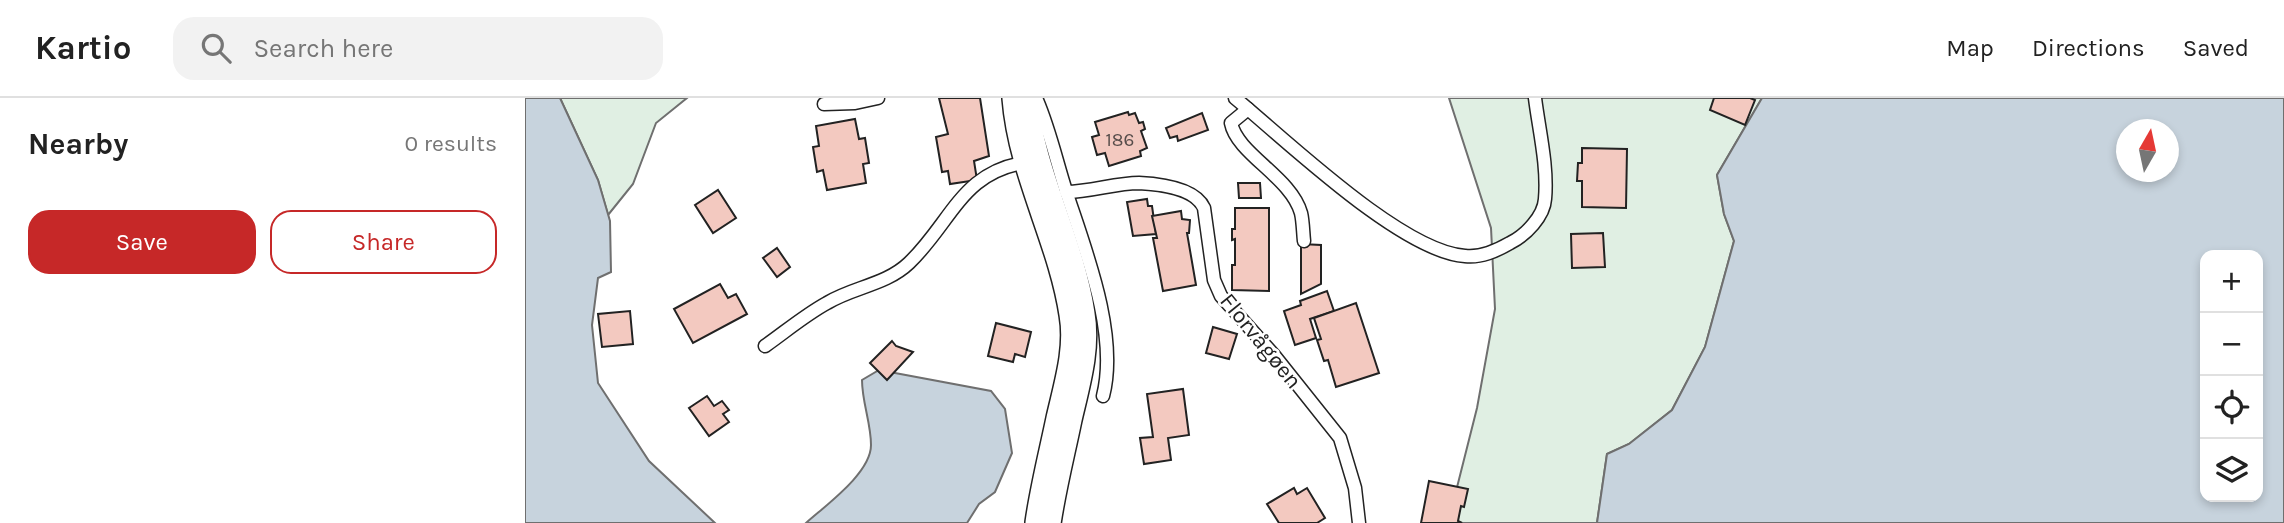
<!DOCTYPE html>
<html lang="en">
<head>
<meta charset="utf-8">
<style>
  :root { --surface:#fff; --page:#f2f2f2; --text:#222; --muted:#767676; --line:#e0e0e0; --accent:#c62828 }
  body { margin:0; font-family:Karla,sans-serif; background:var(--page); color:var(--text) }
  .controls { position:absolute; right:21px; bottom:21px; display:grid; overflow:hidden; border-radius:14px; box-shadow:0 4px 10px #0003 }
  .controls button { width:63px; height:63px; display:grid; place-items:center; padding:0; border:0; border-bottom:2px solid var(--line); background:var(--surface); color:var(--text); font:35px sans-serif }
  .compass { position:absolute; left:1591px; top:21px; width:63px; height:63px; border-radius:50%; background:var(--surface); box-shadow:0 4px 10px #0003; rotate:9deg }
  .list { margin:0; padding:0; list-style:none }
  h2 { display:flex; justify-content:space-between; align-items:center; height:91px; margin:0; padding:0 28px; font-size:30px }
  h2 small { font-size:23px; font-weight:400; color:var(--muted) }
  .actions { display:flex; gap:14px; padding:21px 28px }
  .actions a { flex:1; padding:16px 0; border:2px solid var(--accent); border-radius:21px; text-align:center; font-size:24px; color:var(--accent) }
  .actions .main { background:var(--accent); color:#fff }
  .icon { flex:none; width:38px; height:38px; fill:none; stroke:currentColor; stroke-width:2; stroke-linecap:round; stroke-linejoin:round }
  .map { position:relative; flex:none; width:1759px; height:425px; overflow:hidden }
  header { display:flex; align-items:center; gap:42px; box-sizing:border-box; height:98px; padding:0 35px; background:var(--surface); border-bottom:2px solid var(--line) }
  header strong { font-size:33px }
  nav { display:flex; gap:38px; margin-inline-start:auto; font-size:24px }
  .search { width:490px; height:63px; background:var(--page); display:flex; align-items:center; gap:18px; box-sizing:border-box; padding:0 24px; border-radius:21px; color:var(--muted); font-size:26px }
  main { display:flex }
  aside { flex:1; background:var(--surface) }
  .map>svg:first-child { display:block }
  .green { fill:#e0efe3; stroke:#6f6f6f; stroke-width:2 }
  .water { fill:#c7d3dd; stroke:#6f6f6f; stroke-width:2; fill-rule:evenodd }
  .building { fill:#f3c9c0; stroke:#222; stroke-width:2 }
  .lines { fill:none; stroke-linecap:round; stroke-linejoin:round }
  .lane-casing { stroke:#222; stroke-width:15 }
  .secondary-casing { stroke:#222; stroke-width:38 }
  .lane { stroke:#fff; stroke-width:12 }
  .secondary { stroke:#fff; stroke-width:35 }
  .labels { text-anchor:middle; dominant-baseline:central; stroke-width:5; stroke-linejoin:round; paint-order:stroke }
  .number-label { font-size:19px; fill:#564c4a }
  .street-label { font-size:23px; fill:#222; stroke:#fff }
</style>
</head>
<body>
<header>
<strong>Kartio</strong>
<div class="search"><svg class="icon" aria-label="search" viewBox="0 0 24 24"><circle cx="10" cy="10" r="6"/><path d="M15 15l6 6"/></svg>Search here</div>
<nav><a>Map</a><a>Directions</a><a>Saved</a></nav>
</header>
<main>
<aside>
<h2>Nearby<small>0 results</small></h2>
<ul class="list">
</ul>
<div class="actions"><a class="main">Save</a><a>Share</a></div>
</aside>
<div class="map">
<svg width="1759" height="425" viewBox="0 0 1759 425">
  <rect width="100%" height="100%" fill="#fff"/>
  <!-- green -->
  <g class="green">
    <polygon points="35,0 162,0 131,25 108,86 83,117 73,82"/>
    <polygon points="924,0 1237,0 1192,77 1199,116 1209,143 1180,249 1147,312 1104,346 1082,356 1072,425 923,425 952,310 970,211 966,130"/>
  </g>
  <!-- water -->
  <g class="water">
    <polygon points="0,0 35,0 73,82 85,123 86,174 73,180 67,227 73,285 124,363 190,425 0,425"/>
    <path d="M 1237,0 L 1759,0 L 1759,425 L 1072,425 L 1082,356 L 1104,346 L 1147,312 L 1180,249 L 1209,143 L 1199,116 L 1192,77 ZM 1602,32 L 1644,32 L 1644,74 L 1602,74 ZM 1733,157 L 1733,399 L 1680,399 L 1680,157 Z"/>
    <path d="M 354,272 L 466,293 L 480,311 L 487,355 L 470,394 L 454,406 L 442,425 L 281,425 C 301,407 346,375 346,347 C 346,325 337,304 337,282 Z"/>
  </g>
  <!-- building -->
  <g class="building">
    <polygon points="414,0 455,0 464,58 449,63 452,82 425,86 423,73 417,74 411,39 423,36"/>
    <polygon points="1189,0 1225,0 1230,2 1220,27 1185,12"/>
    <polygon points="603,14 604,17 610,15 614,25 618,24 620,31 616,33 622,50 615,53 616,58 584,68 580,55 572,57 567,39 574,37 570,24"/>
    <polygon points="677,15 683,32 653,43 652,38 645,40 641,30"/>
    <polygon points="330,21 334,41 340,40 344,65 338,66 341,85 302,92 298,72 292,74 288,49 294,48 291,28"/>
    <polygon points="1057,50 1102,51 1101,110 1057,109 1057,83 1052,83 1053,65 1057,65"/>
    <polygon points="713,85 735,85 736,100 714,100"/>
    <polygon points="193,92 211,120 188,135 170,107"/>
    <polygon points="622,101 623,108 627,108 631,136 608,138 602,104"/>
    <polygon points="710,110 744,110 744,193 707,192 707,167 710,167 710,141 707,142 707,131 710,131"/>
    <polygon points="656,113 657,121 665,122 664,135 662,135 671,187 638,193 628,140 632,140 627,118"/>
    <polygon points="1078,135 1080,169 1047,170 1046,136"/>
    <polygon points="776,146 796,147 796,186 776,196"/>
    <polygon points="252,150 265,169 252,179 238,160"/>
    <polygon points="195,186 203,200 211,196 222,216 168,245 149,211"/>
    <polygon points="802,193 809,213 785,221 791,240 770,247 759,213 776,207 775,203"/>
    <polygon points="831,205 854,275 811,289 803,262 799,263 792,242 796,241 789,220"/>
    <polygon points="105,213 108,246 77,249 73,216"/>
    <polygon points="471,225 506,234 500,259 490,256 488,264 463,258"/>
    <polygon points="688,229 712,236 704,261 681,255"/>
    <polygon points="367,243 371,248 388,254 362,282 345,265"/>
    <polygon points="658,291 664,337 643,340 646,362 619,366 615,340 628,339 622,296"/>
    <polygon points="182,298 189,308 197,303 204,312 198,316 204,324 184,338 164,310"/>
    <polygon points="904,383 943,391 939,409 936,408 933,423 937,425 896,425"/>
    <polygon points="769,390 772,396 782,390 800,420 792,425 754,425 742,406"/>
  </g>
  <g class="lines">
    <defs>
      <g id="lane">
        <path d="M 511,0 C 524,29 531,62 541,93 C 560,151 594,236 578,298"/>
        <path d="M 710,0 C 761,42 877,154 940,158 C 956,160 971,153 985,145 C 1001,137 1019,118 1020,101 C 1023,68 1014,32 1010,0"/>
        <polyline points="299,6 330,5 353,0"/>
        <path d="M 723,11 L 706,25 C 712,56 766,79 776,115 C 778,123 778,134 779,143"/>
        <path d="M 541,94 C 566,94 590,85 614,85 C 634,86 670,90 679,110 L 689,182 L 696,198 L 748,256 L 815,340 L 830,390 L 834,425"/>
        <path d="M 240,248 C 260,234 280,217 302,205 C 328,189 361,187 384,165 C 427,124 437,72 504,64"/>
      </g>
      <path id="secondary" d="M 495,0 C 501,75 541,142 552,216 C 558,251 547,286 539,321 C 532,355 523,390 518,425"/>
    </defs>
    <!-- lane casing -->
    <use href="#lane" class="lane-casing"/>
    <!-- secondary casing -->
    <use href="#secondary" class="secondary-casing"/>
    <!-- lane -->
    <use href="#lane" class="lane"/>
    <!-- secondary -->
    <use href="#secondary" class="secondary"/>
  </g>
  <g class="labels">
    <!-- number labels -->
    <g class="number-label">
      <text x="595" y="42">186</text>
    </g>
    <!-- street labels -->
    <g class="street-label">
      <text transform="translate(736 243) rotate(51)">Florvågøen</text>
    </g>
  </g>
</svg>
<div class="controls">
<button>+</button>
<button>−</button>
<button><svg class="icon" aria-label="locate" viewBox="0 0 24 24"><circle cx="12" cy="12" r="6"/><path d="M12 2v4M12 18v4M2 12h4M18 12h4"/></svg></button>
<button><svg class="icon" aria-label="layers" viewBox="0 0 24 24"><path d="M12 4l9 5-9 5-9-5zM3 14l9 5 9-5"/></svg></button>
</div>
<svg class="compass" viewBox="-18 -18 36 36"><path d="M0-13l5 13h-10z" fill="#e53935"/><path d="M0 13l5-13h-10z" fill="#767676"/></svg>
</div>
</main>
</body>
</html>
